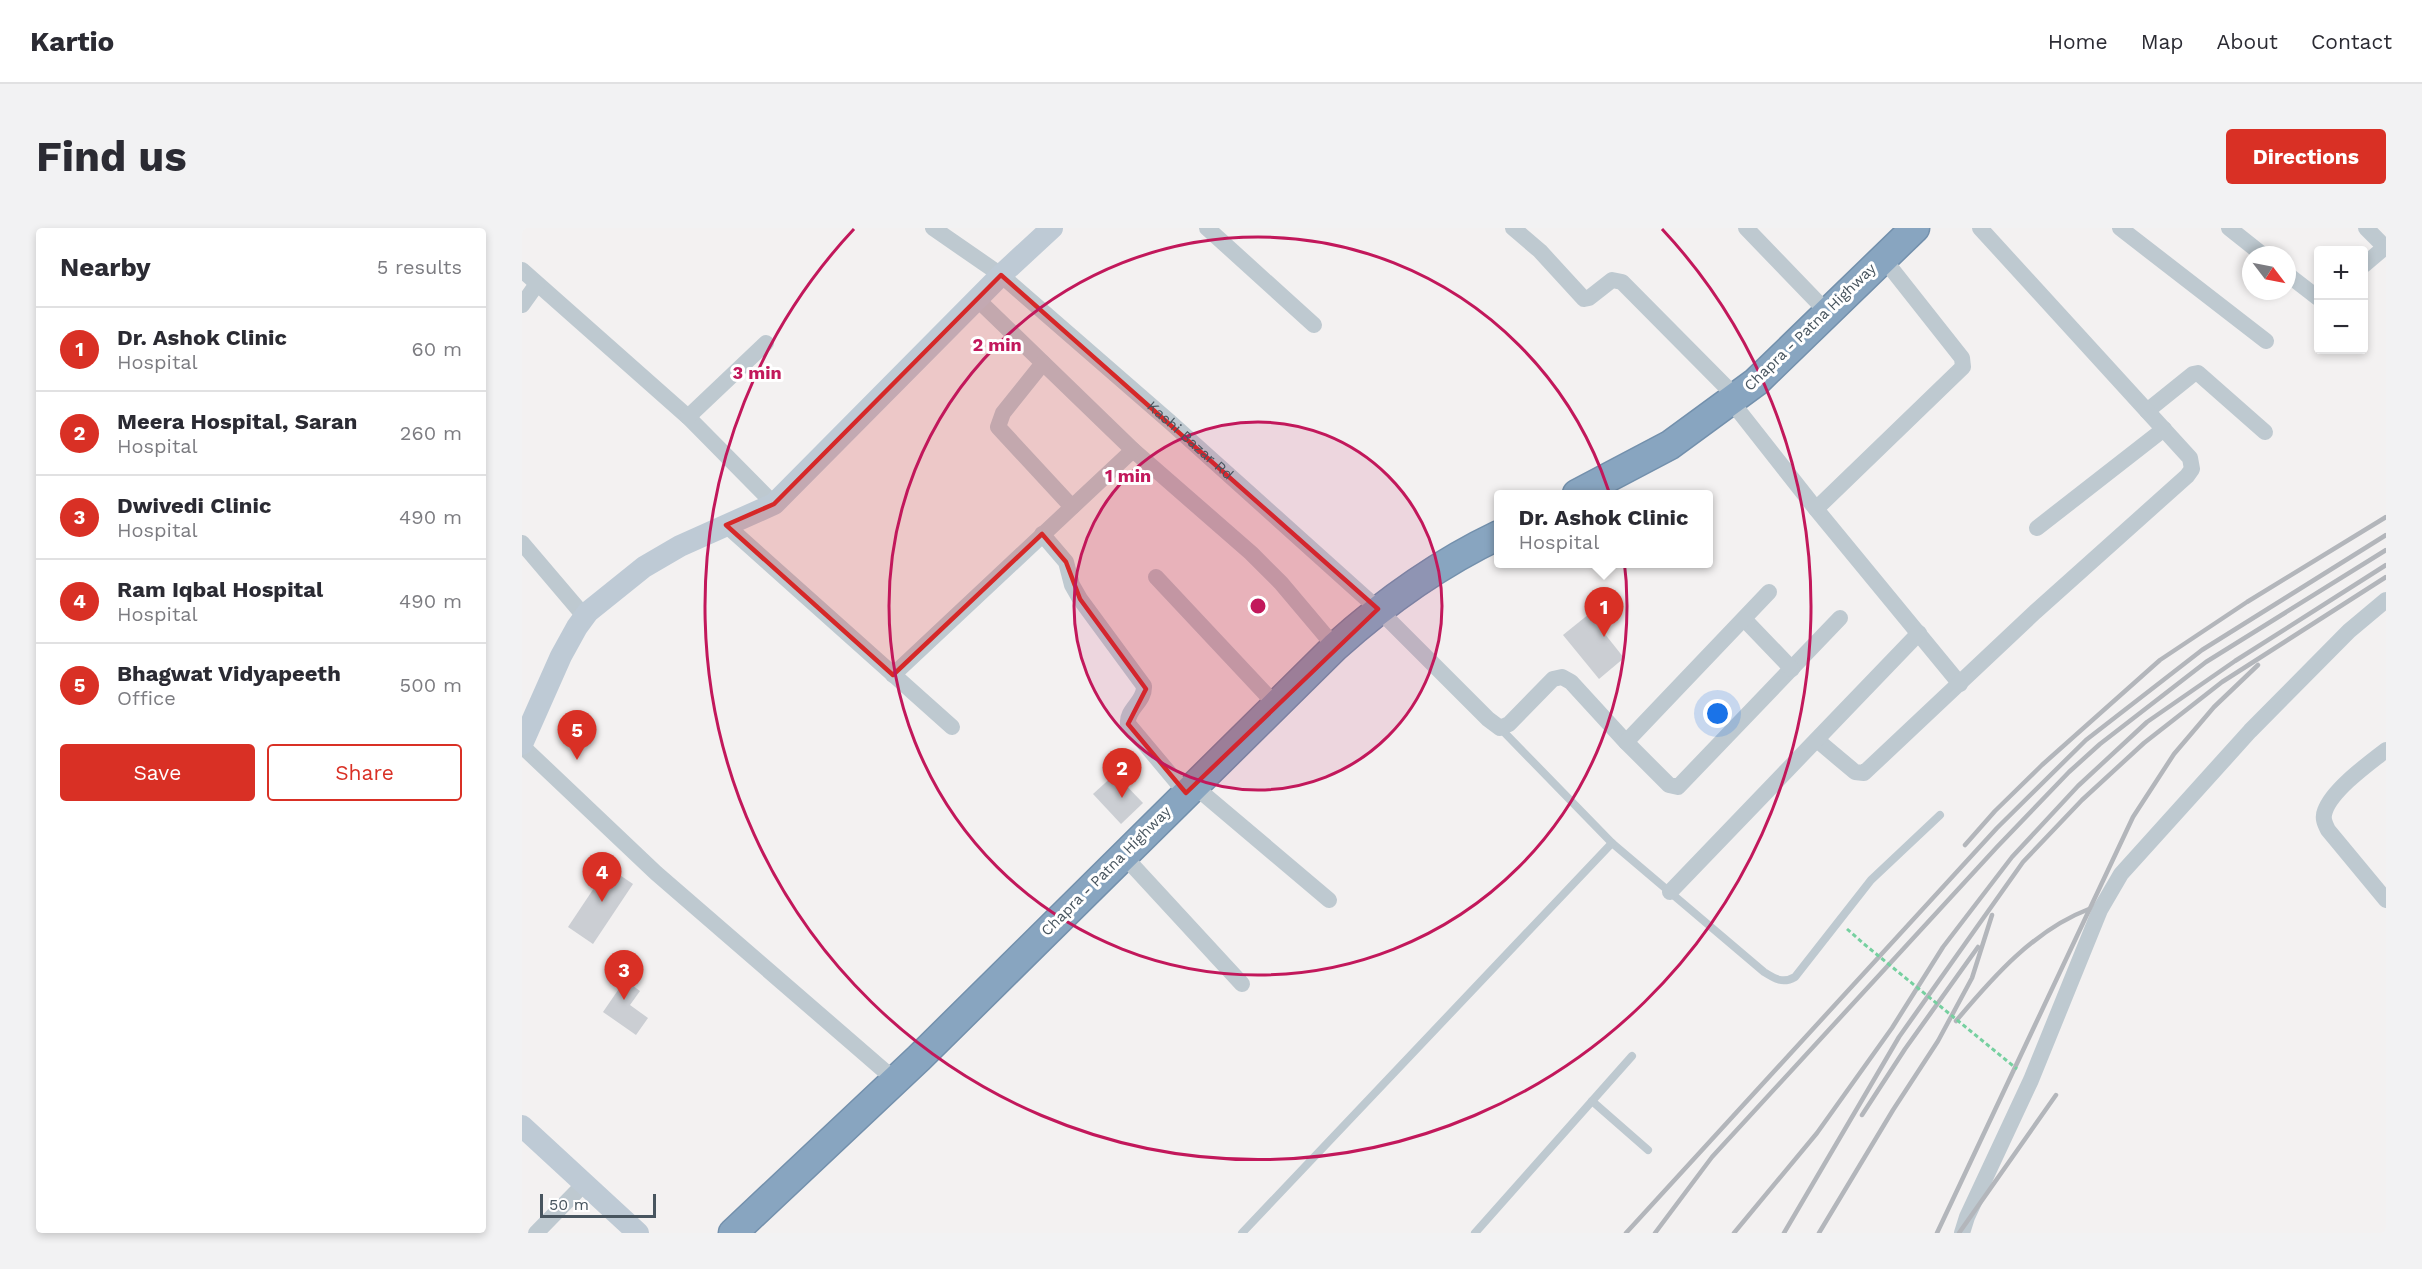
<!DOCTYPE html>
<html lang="en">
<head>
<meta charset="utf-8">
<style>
  :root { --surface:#fff; --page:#f2f2f3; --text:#2b2b33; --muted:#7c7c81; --line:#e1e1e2; --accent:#d93025 }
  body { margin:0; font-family:"Work Sans",sans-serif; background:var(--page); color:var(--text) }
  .controls { position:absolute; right:18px; top:18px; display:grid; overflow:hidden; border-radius:6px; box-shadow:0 3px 9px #0003 }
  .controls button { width:54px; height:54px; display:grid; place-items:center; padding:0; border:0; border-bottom:2px solid var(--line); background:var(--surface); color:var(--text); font:30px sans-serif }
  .compass { position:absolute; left:1720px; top:18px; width:54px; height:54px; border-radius:50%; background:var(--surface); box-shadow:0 3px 9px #0003; rotate:122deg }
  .scale { position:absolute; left:18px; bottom:15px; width:116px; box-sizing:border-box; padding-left:6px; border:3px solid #48555f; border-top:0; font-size:16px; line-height:21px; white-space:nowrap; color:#48555f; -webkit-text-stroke:4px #fff; paint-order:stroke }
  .you { position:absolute; left:1196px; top:486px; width:21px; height:21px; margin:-15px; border:4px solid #fff; border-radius:50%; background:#1a73e8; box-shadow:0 0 0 9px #1a73e833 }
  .badge { display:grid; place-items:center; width:39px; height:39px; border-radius:50%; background:var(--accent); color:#fff; font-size:20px; font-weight:700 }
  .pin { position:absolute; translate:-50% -50px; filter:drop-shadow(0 2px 3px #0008) }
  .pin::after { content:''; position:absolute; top:32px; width:21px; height:18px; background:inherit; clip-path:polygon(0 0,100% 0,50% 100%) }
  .popup { position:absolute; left:972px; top:262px; width:219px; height:78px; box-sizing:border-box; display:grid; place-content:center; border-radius:6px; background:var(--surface); filter:drop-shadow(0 2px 4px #0005); font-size:20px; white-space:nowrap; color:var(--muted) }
  .popup b { font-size:22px; color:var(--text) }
  .popup::after { content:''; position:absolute; left:50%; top:100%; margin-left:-12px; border:12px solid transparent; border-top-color:var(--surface) }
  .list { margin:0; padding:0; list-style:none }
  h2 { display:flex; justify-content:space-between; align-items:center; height:78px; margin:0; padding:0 24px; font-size:26px }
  h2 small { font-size:20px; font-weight:400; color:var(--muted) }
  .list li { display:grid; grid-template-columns:39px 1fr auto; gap:18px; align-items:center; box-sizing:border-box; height:84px; padding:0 24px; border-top:2px solid var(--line) }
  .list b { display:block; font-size:22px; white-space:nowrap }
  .list p { margin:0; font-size:20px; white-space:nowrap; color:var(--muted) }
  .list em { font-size:20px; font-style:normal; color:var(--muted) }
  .actions { display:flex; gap:12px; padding:18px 24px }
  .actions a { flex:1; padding:14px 0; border:2px solid var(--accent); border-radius:6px; text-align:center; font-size:21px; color:var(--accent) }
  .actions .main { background:var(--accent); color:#fff }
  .map { position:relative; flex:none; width:1864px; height:1005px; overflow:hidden; border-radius:6px }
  header { display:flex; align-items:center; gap:36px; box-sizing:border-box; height:84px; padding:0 30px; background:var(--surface); border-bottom:2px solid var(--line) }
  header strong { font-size:28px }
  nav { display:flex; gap:33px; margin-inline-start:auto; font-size:21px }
  .intro { display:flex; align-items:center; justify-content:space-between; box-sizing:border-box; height:144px; padding:0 36px }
  h1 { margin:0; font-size:42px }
  .button { padding:15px 27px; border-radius:6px; background:var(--accent); color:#fff; font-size:21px; font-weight:700 }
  main { display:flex; gap:36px; padding:0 36px }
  aside { flex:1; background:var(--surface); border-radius:6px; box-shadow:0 3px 9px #0003 }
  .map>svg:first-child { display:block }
  .building { fill:#cbced3 }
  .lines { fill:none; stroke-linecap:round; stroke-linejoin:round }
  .highway-casing { stroke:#7390ac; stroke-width:31 }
  .path { stroke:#76d0a0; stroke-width:3; stroke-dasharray:4.5 3; stroke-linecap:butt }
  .lane { stroke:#bec9d0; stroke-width:8 }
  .street { stroke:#bec9d0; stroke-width:16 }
  .secondary { stroke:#becad5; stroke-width:22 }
  .highway { stroke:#88a5c0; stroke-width:28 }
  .rail { stroke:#b3b6bb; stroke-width:4.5 }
  .path-bridge { stroke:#76d0a0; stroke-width:3; stroke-dasharray:4.5 3; stroke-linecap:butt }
  .marked { fill:#d62828; fill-opacity:0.2; stroke:#d62828; stroke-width:4.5; stroke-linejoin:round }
  .ring { fill:none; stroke:#c2185b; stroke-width:3 }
  .labels { text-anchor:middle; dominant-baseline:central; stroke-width:6; stroke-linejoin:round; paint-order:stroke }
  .street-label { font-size:15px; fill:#48555f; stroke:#fff }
  .centre { fill:#c2185b; stroke:#fff; stroke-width:3 }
  .ring-label { font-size:18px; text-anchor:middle; font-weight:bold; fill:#c2185b; stroke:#fff; stroke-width:6; stroke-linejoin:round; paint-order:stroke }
</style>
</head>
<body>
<header>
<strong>Kartio</strong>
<nav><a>Home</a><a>Map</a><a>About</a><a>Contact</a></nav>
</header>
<div class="intro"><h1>Find us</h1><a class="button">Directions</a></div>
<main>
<aside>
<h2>Nearby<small>5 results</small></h2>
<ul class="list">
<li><span class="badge">1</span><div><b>Dr. Ashok Clinic</b><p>Hospital</p></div><em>60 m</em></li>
<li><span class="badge">2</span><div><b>Meera Hospital, Saran</b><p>Hospital</p></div><em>260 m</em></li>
<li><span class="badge">3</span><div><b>Dwivedi Clinic</b><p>Hospital</p></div><em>490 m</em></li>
<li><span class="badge">4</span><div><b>Ram Iqbal Hospital</b><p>Hospital</p></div><em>490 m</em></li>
<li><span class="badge">5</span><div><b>Bhagwat Vidyapeeth</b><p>Office</p></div><em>500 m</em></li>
</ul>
<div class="actions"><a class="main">Save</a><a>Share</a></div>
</aside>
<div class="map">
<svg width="1864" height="1005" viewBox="0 0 1864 1005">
  <rect width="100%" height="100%" fill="#f3f1f1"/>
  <!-- building -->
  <g class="building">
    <polygon points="1067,386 1102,430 1077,451 1041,407"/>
    <polygon points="593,546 621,575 599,596 571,566"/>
    <polygon points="86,639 111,656 71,716 46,699"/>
    <polygon points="103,752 118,763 108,777 126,790 114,807 81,784"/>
  </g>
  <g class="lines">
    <defs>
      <g id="highway">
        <polyline points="1055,266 1148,217 1234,154 1393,0"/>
        <path d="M 211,1005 L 397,830 L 813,419 C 863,374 916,336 977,307"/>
      </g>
    </defs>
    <!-- highway casing -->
    <use href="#highway" class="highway-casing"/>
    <!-- path -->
    <polyline class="path" points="1325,701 1342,716"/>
    <!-- lane -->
    <g class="lane">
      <path d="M 978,500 L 1090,615 L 1242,744 C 1253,751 1261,756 1273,749 L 1349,652 L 1418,587"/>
      <polyline points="1070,873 1126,922"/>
      <polyline points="720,1005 1090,615"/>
      <polyline points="953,1005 1110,828"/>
    </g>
    <!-- street -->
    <g class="street">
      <path id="s1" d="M 411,0 L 479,47 L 648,194 L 856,381 L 966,491 L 978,500 L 987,496 L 1031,451 L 1040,449 L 1049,454 L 1104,514 L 1147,557 L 1156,559 L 1318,390"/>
      <polyline points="685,0 792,97"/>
      <polyline points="991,0 1018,23 1062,71 1067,70 1090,52 1100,54 1214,169"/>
      <polyline points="1224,0 1305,84"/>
      <polyline points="1598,0 1744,113"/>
      <polyline points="1707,0 1741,27"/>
      <polyline points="1844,0 1864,20"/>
      <polyline points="1842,37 1863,19"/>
      <polyline points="0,42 166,189 252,276"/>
      <polyline points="1765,46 1796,70"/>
      <polyline points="455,71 611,222 729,325 759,355 813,419"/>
      <polyline points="0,77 15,56"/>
      <polyline points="521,135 481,185 476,199 550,279"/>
      <polyline points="1209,173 1294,281 1438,456"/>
      <polyline points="1625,183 1671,146 1676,145 1743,204"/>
      <polyline points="166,189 244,115"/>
      <polyline points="1294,281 1441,139 1440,130 1361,30"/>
      <polyline points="204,297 430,499"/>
      <polyline points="1515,300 1642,201"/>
      <path d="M 520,306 L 544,334 L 550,357 L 558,371 L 622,458 C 623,474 604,481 606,496 L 664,565"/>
      <polyline points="0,315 63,389"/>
      <polyline points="634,349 754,477"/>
      <polyline points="1222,391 1270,441"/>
      <polyline points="371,447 611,222"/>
      <polyline points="1295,512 1333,544 1342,545 1513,384 1665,248 1670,241 1668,230 1458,0"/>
      <polyline points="1104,514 1247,364"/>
      <polyline points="0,518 134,645 373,852"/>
      <path d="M 1864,522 C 1846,536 1810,562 1803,583 C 1800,590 1803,596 1806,602 L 1864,672"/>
      <polyline points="671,557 807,672"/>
      <polyline points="601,627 720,756"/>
      <polyline points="1148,664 1397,405"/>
      <polyline points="14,1005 62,956"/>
      <polyline points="1440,1005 1445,989 1509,852 1578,682 1599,646 1728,503 1827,403 1864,372"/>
    </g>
    <!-- secondary -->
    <g class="secondary">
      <polyline points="0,516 39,428 55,399 66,384 122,339 158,318 252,276 479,47 530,0"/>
      <polyline points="0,898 116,1005"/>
    </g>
    <!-- highway -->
    <use href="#highway" class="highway"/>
    <!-- rail -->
    <g class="rail">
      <polyline points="1443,617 1473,583 1520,537 1638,432 1725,374 1864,289"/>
      <path d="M 1434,793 C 1471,749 1512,702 1567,681"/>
      <polyline points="1340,887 1383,821 1456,719"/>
      <polyline points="1104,1005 1475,600 1564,512 1680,422 1864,307"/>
      <polyline points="1133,1005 1190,929 1475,619 1547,544 1578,516 1684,434 1864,322"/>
      <polyline points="1212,1005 1295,905 1370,800 1421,719 1490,629 1556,558 1625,494 1713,433 1864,337"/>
      <polyline points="1262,1005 1377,809 1501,634 1560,572 1622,515 1700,454 1864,349"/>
      <polyline points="1297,1005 1371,882 1416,813 1450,750 1470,687"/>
      <polyline points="1415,1005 1611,589 1652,526 1692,479 1736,437"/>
      <polyline points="1437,1005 1534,867"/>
    </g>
    <!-- path-bridge -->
    <polyline class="path-bridge" points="1342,716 1495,841"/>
  </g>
  <!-- marked area -->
  <path class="marked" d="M 479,47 L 856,381 L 664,565 L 606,496 L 624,461 L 558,371 L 544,334 L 520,306 L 371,447 L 204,297 L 252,276 Z"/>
  <!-- distance rings -->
  <circle cx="736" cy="378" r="184" fill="#c2185b" fill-opacity=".12"/>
  <g class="ring">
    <circle cx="736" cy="378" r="184"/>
    <circle cx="736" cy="378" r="369"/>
    <path d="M1140 1A553 553 0 1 1 332 1"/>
  </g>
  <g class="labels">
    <!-- street labels -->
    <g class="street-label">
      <text transform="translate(1288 99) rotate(-44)">Chapra - Patna Highway</text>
      <text stroke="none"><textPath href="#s1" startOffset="334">Kashi Bazar Rd</textPath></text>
      <text transform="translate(584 643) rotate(-45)">Chapra - Patna Highway</text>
    </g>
  </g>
  <circle cx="736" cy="378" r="9" class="centre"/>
  <g class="ring-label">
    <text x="475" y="123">2 min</text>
    <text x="235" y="151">3 min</text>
    <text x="606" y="254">1 min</text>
  </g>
</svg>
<div class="controls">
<button>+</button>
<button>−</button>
</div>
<svg class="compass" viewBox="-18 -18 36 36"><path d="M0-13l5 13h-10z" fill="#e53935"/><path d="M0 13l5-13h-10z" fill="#7c7c81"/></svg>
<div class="scale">50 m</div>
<div class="you"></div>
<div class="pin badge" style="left:1082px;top:409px">1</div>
<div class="popup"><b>Dr. Ashok Clinic</b>Hospital</div>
<div class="pin badge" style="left:600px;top:570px">2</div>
<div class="pin badge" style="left:102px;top:772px">3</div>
<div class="pin badge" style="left:80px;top:674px">4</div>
<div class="pin badge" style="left:55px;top:532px">5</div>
</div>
</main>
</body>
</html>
